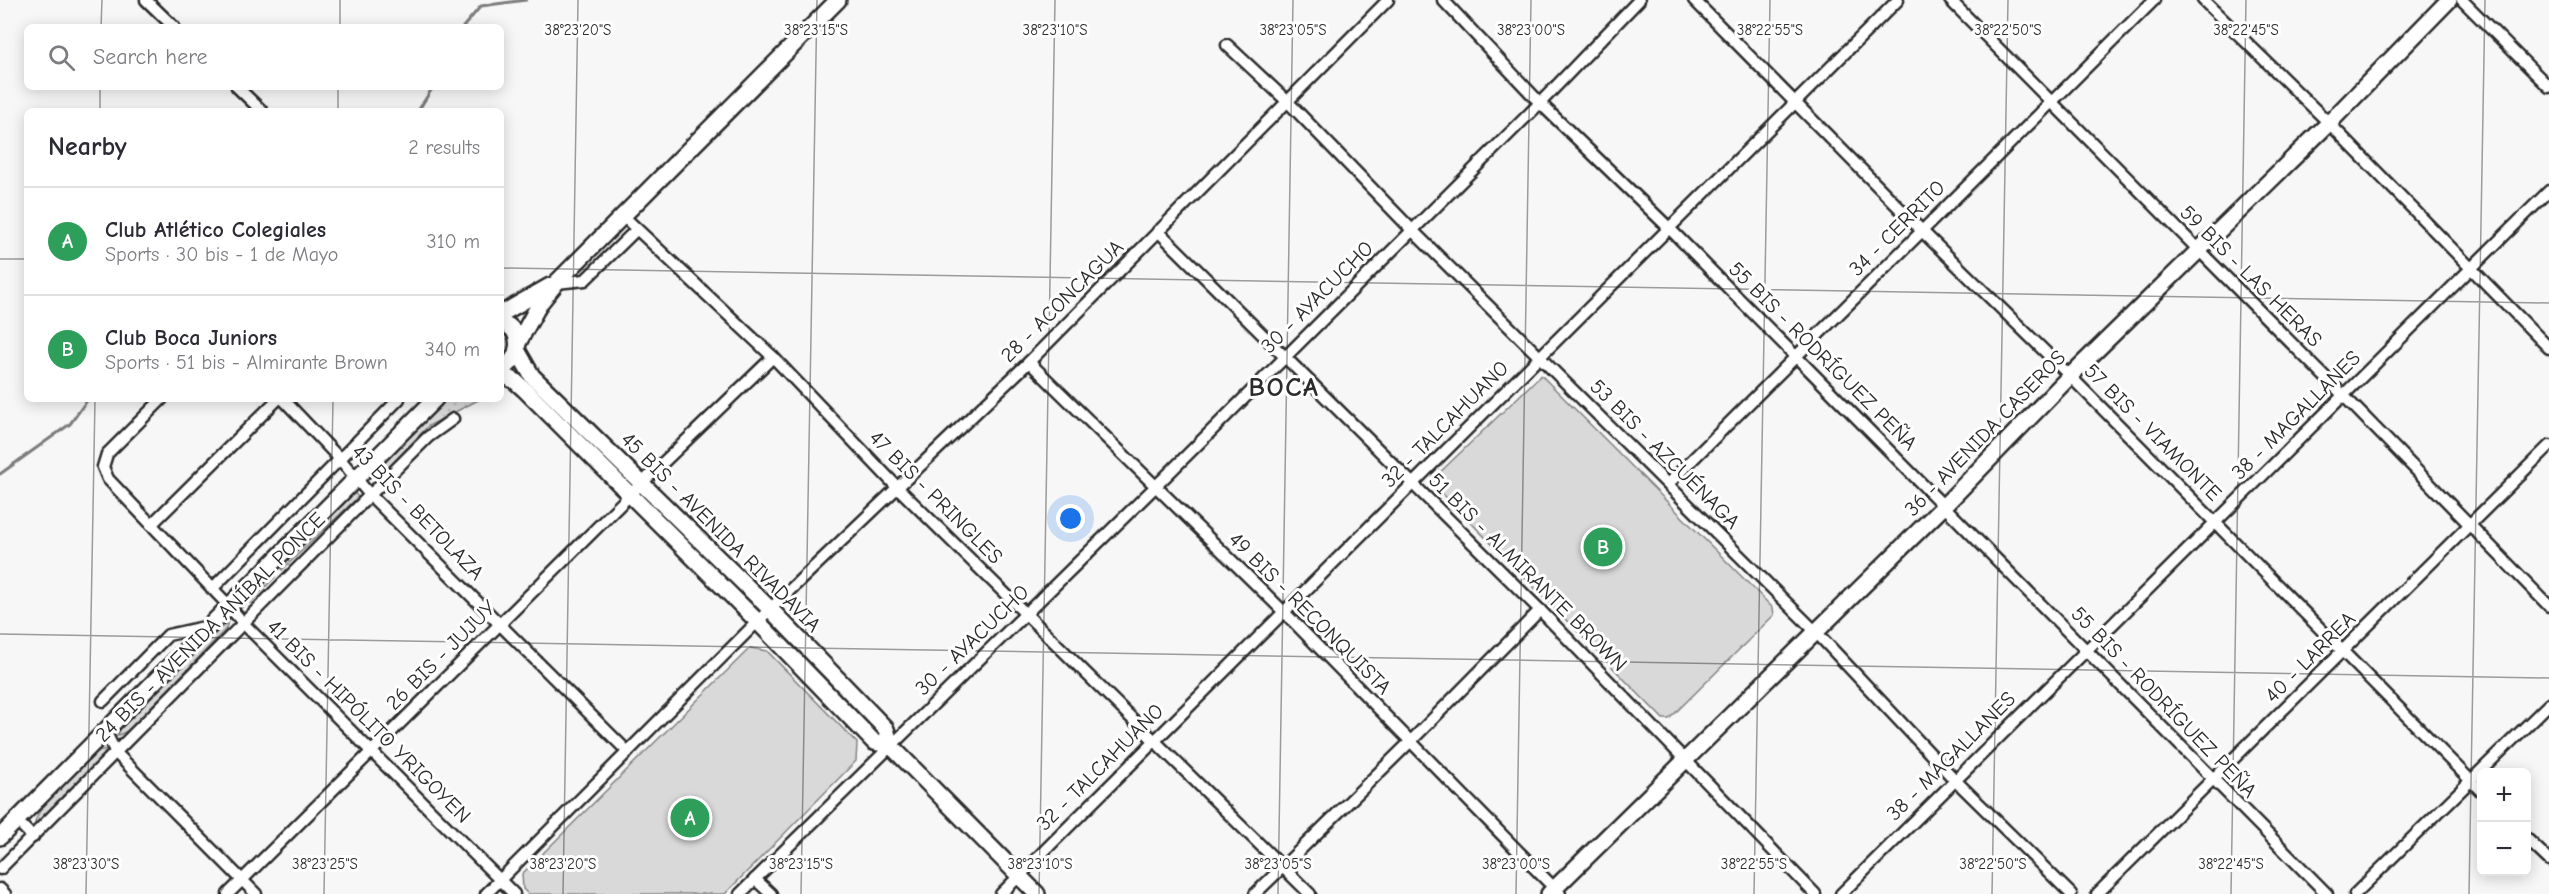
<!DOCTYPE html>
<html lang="en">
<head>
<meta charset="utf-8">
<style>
  :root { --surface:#fff; --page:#f2f2f3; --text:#2b2b33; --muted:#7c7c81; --line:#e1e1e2; --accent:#d93025 }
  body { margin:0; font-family:"Comic Neue",sans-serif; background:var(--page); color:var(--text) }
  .controls { position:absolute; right:18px; bottom:18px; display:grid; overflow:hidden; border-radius:9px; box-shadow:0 3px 15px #0003 }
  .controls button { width:54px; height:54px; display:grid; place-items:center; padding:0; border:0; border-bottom:2px solid var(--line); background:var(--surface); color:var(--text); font:30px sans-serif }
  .you { position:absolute; left:1071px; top:519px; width:21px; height:21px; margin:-15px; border:4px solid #fff; border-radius:50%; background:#1a73e8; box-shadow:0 0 0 9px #1a73e833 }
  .badge { display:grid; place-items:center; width:39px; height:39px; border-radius:50%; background:var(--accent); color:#fff; font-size:20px; font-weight:700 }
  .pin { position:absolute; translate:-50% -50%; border:3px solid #fff; box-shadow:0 2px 6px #0006 }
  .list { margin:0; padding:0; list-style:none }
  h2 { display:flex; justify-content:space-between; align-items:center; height:78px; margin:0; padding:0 24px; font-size:26px }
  h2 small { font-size:20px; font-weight:400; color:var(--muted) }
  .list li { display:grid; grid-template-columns:39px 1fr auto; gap:18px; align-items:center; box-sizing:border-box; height:108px; padding:0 24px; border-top:2px solid var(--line) }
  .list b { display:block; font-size:22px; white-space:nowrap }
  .list p { margin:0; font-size:20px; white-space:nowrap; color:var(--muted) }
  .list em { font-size:20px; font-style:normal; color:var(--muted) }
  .icon { flex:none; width:33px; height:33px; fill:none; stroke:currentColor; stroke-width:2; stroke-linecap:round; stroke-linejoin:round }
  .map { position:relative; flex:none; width:2549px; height:894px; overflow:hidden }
  .search { position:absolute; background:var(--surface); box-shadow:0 3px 15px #0003; left:24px; top:24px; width:480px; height:66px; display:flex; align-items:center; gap:15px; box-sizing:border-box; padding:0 21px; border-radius:9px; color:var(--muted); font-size:22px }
  .panel { position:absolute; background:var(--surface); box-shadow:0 3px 15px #0003; left:24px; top:108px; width:480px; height:294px; border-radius:9px }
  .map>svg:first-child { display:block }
  .grass { fill:url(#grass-dots); stroke:#828282; stroke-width:1.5 }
  .pitch { fill:#d9d9d9; stroke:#828282; stroke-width:1.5 }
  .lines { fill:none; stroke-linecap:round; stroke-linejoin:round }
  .stream { stroke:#7b7b7b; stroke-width:3 }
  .street-casing { stroke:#2b2b2b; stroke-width:15 }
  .secondary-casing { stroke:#2b2b2b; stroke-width:20 }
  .street { stroke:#fff; stroke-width:10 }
  .secondary { stroke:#fff; stroke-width:15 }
  .ticks { fill:none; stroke:#2b2b2b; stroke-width:1.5; stroke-opacity:0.45 }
  .labels { text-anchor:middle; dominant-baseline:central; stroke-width:6; stroke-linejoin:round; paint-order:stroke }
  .street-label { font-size:21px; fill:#2b2b2b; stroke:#fff }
  .district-label { font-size:27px; font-weight:bold; letter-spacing:1.5px; fill:#2b2b2b; stroke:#fff }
  .ticks-label { font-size:15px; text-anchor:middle; fill:#2b2b2b; stroke:#fff; stroke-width:6; stroke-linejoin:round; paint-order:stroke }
</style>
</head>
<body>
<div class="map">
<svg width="2549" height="894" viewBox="0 0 2549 894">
  <defs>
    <pattern id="grass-dots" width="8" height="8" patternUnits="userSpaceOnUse" patternTransform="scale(1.5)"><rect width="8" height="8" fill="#d9d9d9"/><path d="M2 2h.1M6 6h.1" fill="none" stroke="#bababa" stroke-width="1.8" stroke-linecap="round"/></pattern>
  </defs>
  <rect width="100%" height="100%" fill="#f7f7f7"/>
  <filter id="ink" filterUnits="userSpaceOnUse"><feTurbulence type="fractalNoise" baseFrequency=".0167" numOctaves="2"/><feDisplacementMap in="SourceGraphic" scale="12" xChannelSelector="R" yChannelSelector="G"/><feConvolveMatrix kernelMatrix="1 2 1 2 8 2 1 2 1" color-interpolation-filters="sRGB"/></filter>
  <g filter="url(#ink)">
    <!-- grass -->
    <g class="grass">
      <polygon points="501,327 510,336 511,350 501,363"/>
      <polygon points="448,399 480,399 428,426 385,471 379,473 381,464 437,406"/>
      <polygon points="353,491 358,497 282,570 279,564"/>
      <polygon points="646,496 758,607 755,610 642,500"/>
      <polygon points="271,572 275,577 250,603 245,599"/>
      <polygon points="229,620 225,630 129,730 117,736 129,714 220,623"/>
      <polygon points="771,620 882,734 878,737 768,624"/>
      <path d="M 107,749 L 103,756 L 37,823 L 35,822 C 39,805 78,763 94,753 C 98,750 103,750 107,749 Z"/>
    </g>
    <!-- pitch -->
    <g class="pitch">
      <polygon points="1541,375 1773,608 1774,615 1669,719 1663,719 1434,485 1434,478"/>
      <polygon points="750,648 767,651 857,743 856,761 725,894 528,894 523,889 522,874"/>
    </g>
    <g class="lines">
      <!-- stream -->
      <g class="stream">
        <polyline points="463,27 481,6 526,0"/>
        <polyline points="418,111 433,87"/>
        <polyline points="0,474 70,424 88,399"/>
      </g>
      <defs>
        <g id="street">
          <polyline points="146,0 174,27"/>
          <polyline points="1443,0 1540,103 1669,228 2327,894"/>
          <polyline points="1694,0 1922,231 2070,376 2482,792"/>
          <polyline points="1950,0 2343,395 2549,606"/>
          <polyline points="2203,0 2329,123 2549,348"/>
          <polyline points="2462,0 2549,87"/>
          <polyline points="1227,45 1288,102 1412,230 1815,631 1955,780 2071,894"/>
          <polyline points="237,87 262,111"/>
          <polyline points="622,215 773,357 899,489 1310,894"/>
          <polyline points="1158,231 1540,610 1815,894"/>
          <polyline points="556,283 585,280 636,230"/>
          <polyline points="1029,362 1285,613 1560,894"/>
          <polyline points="162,399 107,454 103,467 108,479 229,606 243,623 514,894"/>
          <polyline points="283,399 339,458 370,495 628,752"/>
          <polyline points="1668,484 2154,0"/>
          <polyline points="151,525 278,399"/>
          <polyline points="212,589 399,399"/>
          <polyline points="103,701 168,635 209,626"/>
          <polyline points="105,731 116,753 256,894"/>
          <polyline points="16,820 33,837"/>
          <polyline points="2526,838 2549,860"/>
          <polyline points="0,869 370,495 428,437 453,419"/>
          <polyline points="755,879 771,894"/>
          <polyline points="0,889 5,894"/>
          <polyline points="228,894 642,483 773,357"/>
          <polyline points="486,894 770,609 1029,362 1388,0"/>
          <polyline points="740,894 1155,487 1540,103 1639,0"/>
          <polyline points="1001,894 1898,0"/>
          <polyline points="1255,894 1411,741 1540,610"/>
          <polyline points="1841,894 2549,191"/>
          <polyline points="2097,894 2549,446"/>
          <polyline points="2355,894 2549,704"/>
        </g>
        <g id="secondary">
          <polyline points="501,314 550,286"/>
          <path d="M 501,322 C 525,330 521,360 501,370"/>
          <polyline points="518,343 540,303 556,283 838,0"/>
          <polyline points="517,350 532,376 770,609 886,729 891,746"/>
          <polyline points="501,374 515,381 525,390 758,622 874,742 891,746 1037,894"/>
          <polyline points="0,837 435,399"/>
          <polyline points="1549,894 1944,506 2070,376 2329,123 2449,0"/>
        </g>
      </defs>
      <!-- street casing -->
      <use href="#street" class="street-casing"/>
      <!-- secondary casing -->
      <use href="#secondary" class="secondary-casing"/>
      <!-- street -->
      <use href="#street" class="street"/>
      <!-- secondary -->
      <use href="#secondary" class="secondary"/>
    </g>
  </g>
  <!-- ticks -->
  <path class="ticks" d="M 101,27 L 102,0M 340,27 L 340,0M 100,111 L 100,87M 338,111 L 338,87M 0,259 L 27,259M 501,268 L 2549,303M 0,634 L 2549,678M 86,894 L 95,399M 324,894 L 333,399M 563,894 L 578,0M 801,894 L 817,0M 1039,894 L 1055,0M 1278,894 L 1293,0M 1516,894 L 1531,0M 1754,894 L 1770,0M 1992,894 L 2008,0M 2231,894 L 2246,0M 2469,894 L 2485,0"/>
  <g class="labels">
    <!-- street labels -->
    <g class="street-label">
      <text transform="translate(1897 228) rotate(-45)">34 - CERRITO</text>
      <text transform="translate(2251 276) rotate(45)">59 BIS - LAS HERAS</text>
      <text transform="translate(1317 297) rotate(-45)">30 - AYACUCHO</text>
      <text transform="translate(1062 301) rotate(-45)">28 - ACONCAGUA</text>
      <text transform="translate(1823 356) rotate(45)">55 BIS - RODRÍGUEZ PEÑA</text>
      <text transform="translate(2296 415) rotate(-45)">38 - MAGALLANES</text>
      <text transform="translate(1445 424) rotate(-45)">32 - TALCAHUANO</text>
      <text transform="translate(2153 432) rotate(45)">57 BIS - VIAMONTE</text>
      <text transform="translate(1985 433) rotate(-46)">36 - AVENIDA CASEROS</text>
      <text transform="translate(1665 454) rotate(45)">53 BIS - AZCUÉNAGA</text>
      <text transform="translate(936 497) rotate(45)">47 BIS - PRINGLES</text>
      <text transform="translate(418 512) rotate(46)">43 BIS - BETOLAZA</text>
      <text transform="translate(721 532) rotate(45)">45 BIS - AVENIDA RIVADAVIA</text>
      <text transform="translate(1528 572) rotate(45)">51 BIS - ALMIRANTE BROWN</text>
      <text transform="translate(1310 613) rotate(45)">49 BIS - RECONQUISTA</text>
      <text transform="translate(210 627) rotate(-45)">24 BIS - AVENIDA ANÍBAL PONCE</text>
      <text transform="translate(972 640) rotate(-44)">30 - AYACUCHO</text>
      <text transform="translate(441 655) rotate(-45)">26 BIS - JUJUY</text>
      <text transform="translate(2310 657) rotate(-45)">40 - LARREA</text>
      <text transform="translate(2164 702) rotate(46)">55 BIS - RODRÍGUEZ PEÑA</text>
      <text transform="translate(369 721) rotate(45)">41 BIS - HIPÓLITO YRIGOYEN</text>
      <text transform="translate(1951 756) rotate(-45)">38 - MAGALLANES</text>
      <text transform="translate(1100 767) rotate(-45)">32 - TALCAHUANO</text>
    </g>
    <!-- district labels -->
    <g class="district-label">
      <text x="1284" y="387">BOCA</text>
    </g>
  </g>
  <g class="ticks-label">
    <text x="578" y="35">38°23'20"S</text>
    <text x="816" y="35">38°23'15"S</text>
    <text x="1055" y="35">38°23'10"S</text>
    <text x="1293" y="35">38°23'05"S</text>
    <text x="1531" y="35">38°23'00"S</text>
    <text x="1770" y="35">38°22'55"S</text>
    <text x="2008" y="35">38°22'50"S</text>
    <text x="2246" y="35">38°22'45"S</text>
    <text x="86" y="869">38°23'30"S</text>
    <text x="325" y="869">38°23'25"S</text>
    <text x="563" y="869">38°23'20"S</text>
    <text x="801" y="869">38°23'15"S</text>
    <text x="1040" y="869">38°23'10"S</text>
    <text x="1278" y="869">38°23'05"S</text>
    <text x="1516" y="869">38°23'00"S</text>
    <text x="1754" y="869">38°22'55"S</text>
    <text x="1993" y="869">38°22'50"S</text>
    <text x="2231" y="869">38°22'45"S</text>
  </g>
</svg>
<div class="controls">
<button>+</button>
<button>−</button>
</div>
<div class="you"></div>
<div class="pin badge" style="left:690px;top:818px;background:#2e9e5b">A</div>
<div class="pin badge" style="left:1603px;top:547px;background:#2e9e5b">B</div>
<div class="search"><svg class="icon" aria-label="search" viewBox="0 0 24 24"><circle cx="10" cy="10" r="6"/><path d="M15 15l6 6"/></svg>Search here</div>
<section class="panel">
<h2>Nearby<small>2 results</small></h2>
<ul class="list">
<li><span class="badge" style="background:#2e9e5b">A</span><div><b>Club Atlético Colegiales</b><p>Sports · 30 bis - 1 de Mayo</p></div><em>310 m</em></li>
<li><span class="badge" style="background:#2e9e5b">B</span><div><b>Club Boca Juniors</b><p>Sports · 51 bis - Almirante Brown</p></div><em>340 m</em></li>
</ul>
</section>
</div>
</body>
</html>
